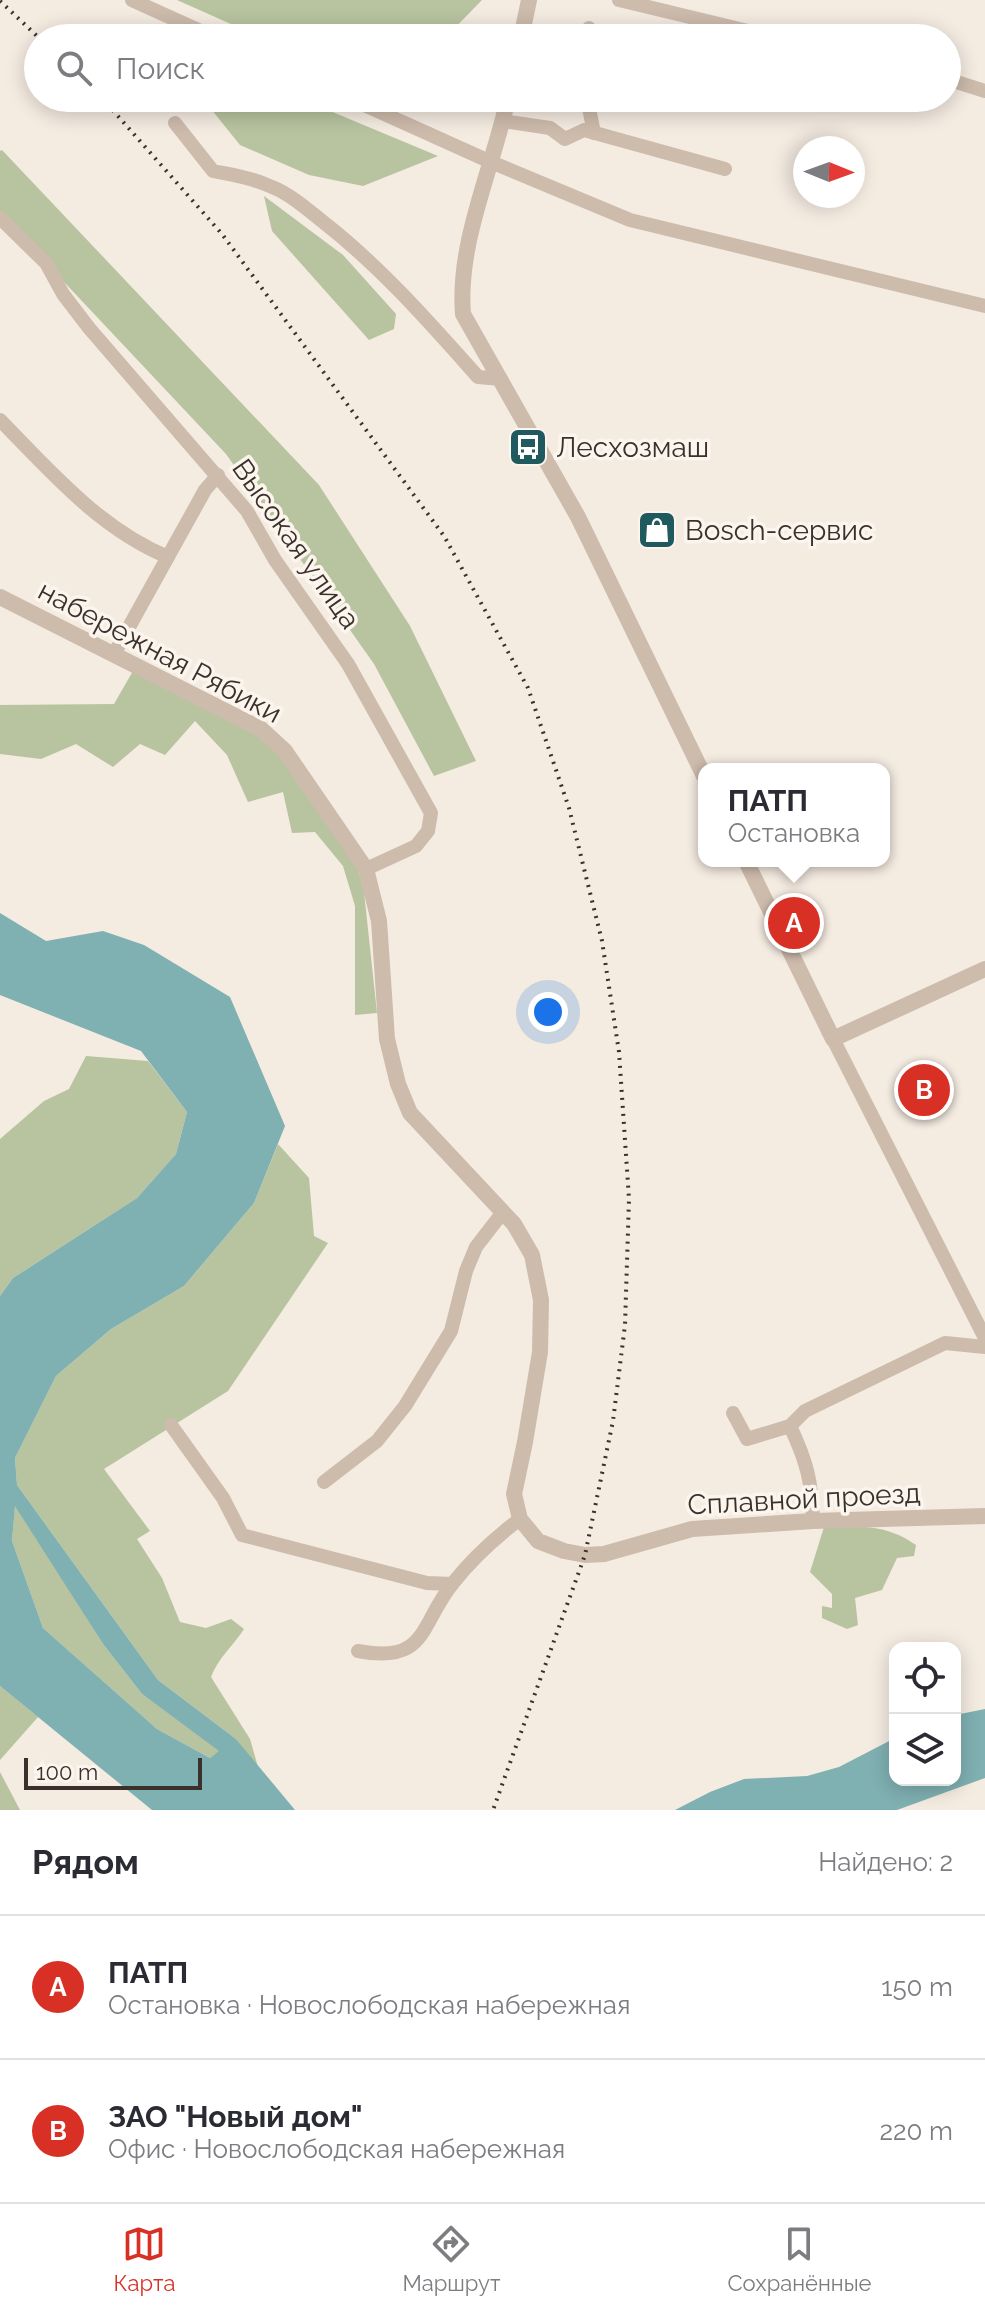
<!DOCTYPE html>
<html lang="ru">
<head>
<meta charset="utf-8">
<style>
  :root { --surface:#fff; --page:#f7f7f7; --text:#2b2b33; --muted:#7c7c81; --line:#e1e1e2; --accent:#d93025 }
  body { margin:0; font-family:Raleway,sans-serif; background:var(--page); color:var(--text) }
  .controls { position:absolute; right:24px; bottom:24px; display:grid; overflow:hidden; border-radius:16px; box-shadow:0 4px 20px #0003 }
  .controls button { width:72px; height:72px; display:grid; place-items:center; padding:0; border:0; border-bottom:2px solid var(--line); background:var(--surface); color:var(--text); font:40px sans-serif }
  .compass { position:absolute; left:793px; top:136px; width:72px; height:72px; border-radius:50%; background:var(--surface); box-shadow:0 4px 20px #0003; rotate:91deg }
  .scale { position:absolute; left:24px; bottom:20px; width:178px; box-sizing:border-box; padding-left:8px; border:4px solid #3b302b; border-top:0; font-size:22px; line-height:28px; white-space:nowrap; color:#3b302b; -webkit-text-stroke:6px #fbf5ee; paint-order:stroke }
  .you { position:absolute; left:548px; top:1012px; width:28px; height:28px; margin:-20px; border:6px solid #fff; border-radius:50%; background:#1a73e8; box-shadow:0 0 0 12px #1a73e833 }
  .badge { display:grid; place-items:center; width:52px; height:52px; border-radius:50%; background:var(--accent); color:#fff; font-size:26px; font-weight:700 }
  .pin { position:absolute; translate:-50% -50%; border:4px solid #fff; box-shadow:0 2px 8px #0006 }
  .popup { position:absolute; left:698px; top:763px; width:192px; height:104px; box-sizing:border-box; display:grid; place-content:center; border-radius:16px; background:var(--surface); filter:drop-shadow(0 2px 6px #0005); font-size:26px; white-space:nowrap; color:var(--muted) }
  .popup b { font-size:30px; color:var(--text) }
  .popup::after { content:''; position:absolute; left:50%; top:100%; margin-left:-16px; border:16px solid transparent; border-top-color:var(--surface) }
  .list { margin:0; padding:0; list-style:none }
  h2 { display:flex; justify-content:space-between; align-items:center; height:104px; margin:0; padding:0 32px; font-size:34px }
  h2 small { font-size:26px; font-weight:400; color:var(--muted) }
  .list li { display:grid; grid-template-columns:52px 1fr auto; gap:24px; align-items:center; box-sizing:border-box; height:144px; padding:0 32px; border-top:2px solid var(--line) }
  .list b { display:block; font-size:30px; white-space:nowrap }
  .list p { margin:0; font-size:26px; white-space:nowrap; color:var(--muted) }
  .list em { font-size:26px; font-style:normal; color:var(--muted) }
  .icon { flex:none; width:44px; height:44px; fill:none; stroke:currentColor; stroke-width:2; stroke-linecap:round; stroke-linejoin:round }
  .map { position:relative; flex:none; width:985px; height:1810px; overflow:hidden }
  .search { position:absolute; background:var(--surface); box-shadow:0 4px 20px #0003; left:24px; right:24px; top:24px; height:88px; display:flex; align-items:center; gap:20px; box-sizing:border-box; padding:0 28px; border-radius:44px; color:var(--muted); font-size:30px }
  .sheet { height:392px; background:var(--surface) }
  nav { display:flex; justify-content:space-around; align-items:center; box-sizing:border-box; height:112px; border-top:2px solid var(--line); background:var(--surface); font-size:22px; color:var(--muted) }
  nav a { display:grid; justify-items:center; gap:4px }
  nav .on { color:var(--accent) }
  .map>svg:first-child { display:block }
  .green { fill:#b8c4a0 }
  .water { fill:#7fb0b2; fill-rule:evenodd }
  .lines { fill:none; stroke-linecap:round; stroke-linejoin:round }
  .minor { stroke:#cdbbac; stroke-width:14 }
  .tertiary { stroke:#cdbbac; stroke-width:16 }
  .rail { stroke:#3b302b; stroke-width:4; stroke-dasharray:2 6; stroke-linecap:butt }
  .labels { text-anchor:middle; dominant-baseline:central; stroke-width:7; stroke-linejoin:round; paint-order:stroke }
  .poi-label { font-size:28px; fill:#3b302b; stroke:#fbf5ee; text-anchor:start }
  .street-label { font-size:28px; fill:#3b302b; stroke:#fbf5ee }
</style>
</head>
<body>
<div class="map">
<svg width="985" height="1810" viewBox="0 0 985 1810">
  <rect width="100%" height="100%" fill="#f4ebe1"/>
  <!-- green -->
  <g class="green">
    <polygon points="177,0 482,0 445,38 262,38"/>
    <polygon points="208,98 299,98 438,156 363,186 309,175 240,145 207,104"/>
    <polygon points="2,150 319,485 410,626 476,761 434,776 374,664 226,454 0,214 0,151"/>
    <polygon points="264,196 343,255 396,314 394,329 369,340 272,231"/>
    <polygon points="133,671 254,731 275,749 358,870 364,892 377,1013 355,1015 355,906 343,866 315,832 292,833 283,792 248,802 227,755 195,721 165,755 140,744 113,767 76,744 41,759 0,754 0,705 114,704"/>
    <polygon points="86,1056 148,1061 187,1112 176,1154 137,1198 13,1278 0,1296 0,1139 44,1101 69,1089"/>
    <path d="M 278,1144 L 309,1178 L 314,1236 L 328,1243 L 228,1391 L 104,1469 L 150,1531 L 137,1539 L 162,1578 L 180,1622 L 206,1628 L 231,1619 L 244,1629 C 233,1646 218,1658 211,1677 L 250,1739 L 258,1767 L 236,1739 L 158,1680 L 17,1485 L 15,1458 L 56,1376 L 111,1329 L 184,1286 L 254,1203 Z"/>
    <polygon points="15,1504 103,1644 142,1694 220,1751 210,1758 157,1729 43,1628 12,1541"/>
    <path d="M 824,1527 C 862,1527 884,1523 916,1545 L 914,1556 L 897,1558 L 882,1590 L 855,1598 L 858,1625 L 847,1629 L 822,1618 L 822,1606 L 832,1608 L 832,1594 L 810,1572 Z"/>
    <polygon points="0,1686 38,1717 0,1760"/>
    <polygon points="0,1772 20,1810 0,1810"/>
  </g>
  <!-- water -->
  <g class="water">
    <path d="M 0,913 L 46,941 L 103,931 L 144,945 L 230,997 L 285,1126 L 254,1203 L 184,1286 L 111,1329 L 56,1376 L 15,1458 L 17,1485 L 158,1680 L 236,1739 L 295,1810 L 152,1810 L 0,1686 L 0,1296 L 13,1278 L 137,1198 L 176,1154 L 187,1112 L 141,1051 L 0,995 ZM 15,1506 L 103,1644 L 142,1694 L 219,1751 L 210,1758 L 157,1729 L 43,1628 L 12,1541 Z"/>
    <polygon points="985,1709 985,1778 897,1810 675,1810 710,1792 744,1779 807,1776 839,1767 895,1738 895,1780 955,1780 955,1715"/>
  </g>
  <g class="lines">
    <!-- minor -->
    <g class="minor">
      <polyline points="132,0 216,38"/>
      <polyline points="619,0 777,38"/>
      <polyline points="586,38 589,28"/>
      <polyline points="947,79 985,91"/>
      <polyline points="349,98 491,162 630,220 985,306"/>
      <polyline points="587,98 594,133"/>
      <polyline points="503,121 550,128 565,139 584,130 725,169"/>
      <path d="M 175,123 L 213,171 C 233,175 253,178 272,187 C 290,194 307,209 322,221 C 381,267 429,322 478,377 L 501,379"/>
      <polyline points="0,218 46,263 63,294 89,328 247,511 275,560 348,664 431,813 428,831 416,846 366,869"/>
      <path d="M 0,420 C 51,472 100,529 168,557"/>
      <polyline points="114,654 205,490 218,475"/>
      <polyline points="833,1039 985,1338"/>
      <path d="M 733,1413 L 747,1439 L 790,1426 C 807,1462 812,1482 813,1521"/>
      <polyline points="171,1425 223,1498 242,1535 427,1583 452,1584"/>
      <polyline points="790,1426 805,1411 945,1343 985,1347"/>
      <polyline points="324,1482 377,1441 405,1406 451,1331 466,1271 476,1247 503,1212"/>
      <path d="M 358,1651 C 428,1664 419,1625 453,1583 C 472,1559 496,1537 520,1519"/>
    </g>
    <!-- tertiary -->
    <g class="tertiary">
      <polyline points="521,38 529,0"/>
      <path d="M 508,98 C 493,168 457,243 463,314 L 578,517 L 704,776"/>
      <polyline points="0,597 261,729 285,751 366,869 379,921 387,1039 398,1084 410,1113 514,1224 532,1255 541,1300 540,1352 525,1442 514,1494 520,1519 538,1541 564,1551 585,1555 604,1554 692,1529 813,1521 985,1516"/>
      <polyline points="746,861 833,1039 985,969"/>
    </g>
    <!-- rail -->
    <g class="rail">
      <polyline points="0,1 39,38"/>
      <polyline points="102,98 222,234 444,536 528,688 569,808 602,941 619,1052 629,1199 625,1325 613,1421 585,1555 493,1810"/>
    </g>
  </g>
  <!-- icons -->
  <defs>
    <symbol id="bus-square" viewBox="-11 -11 22 22"><rect x="-9" y="-9" width="18" height="18" rx="4" fill="#1f5a5e" stroke="#fbf5ee"/><path d="M-5-6H5V4H4V6H2V4H-2V6H-4V4H-5ZM-3.5-4V0h7V-4ZM-3.5 1.2v1.5H-2V1.2ZM2 1.2v1.5H3.5V1.2Z" fill="#fff"/></symbol>
    <symbol id="shop-square" viewBox="-11 -11 22 22"><rect x="-9" y="-9" width="18" height="18" rx="4" fill="#1f5a5e" stroke="#fbf5ee"/><path d="M-5-2.5h2.3a2.7 3.5 0 0 1 5.4 0H5L5.5 6h-11ZM-1.5-2.5h3a1.5 2.3 0 0 0-3 0Z" fill="#fff"/></symbol>
  </defs>
  <g fill-rule="evenodd">
    <use href="#bus-square" x="506" y="425" width="44" height="44"/>
    <use href="#shop-square" x="635" y="508" width="44" height="44"/>
  </g>
  <g class="labels">
    <!-- poi labels -->
    <g class="poi-label">
      <text x="556" y="447">Лесхозмаш</text>
      <text x="685" y="530">Bosch-сервис</text>
    </g>
    <!-- street labels -->
    <g class="street-label">
      <text transform="translate(296 544) rotate(55)">Высокая улица</text>
      <text transform="translate(160 652) rotate(28)">набережная Рябики</text>
      <text transform="translate(804 1499) rotate(-3)">Сплавной проезд</text>
    </g>
  </g>
</svg>
<div class="controls">
<button><svg class="icon" aria-label="locate" viewBox="0 0 24 24"><circle cx="12" cy="12" r="6"/><path d="M12 2v4M12 18v4M2 12h4M18 12h4"/></svg></button>
<button><svg class="icon" aria-label="layers" viewBox="0 0 24 24"><path d="M12 4l9 5-9 5-9-5zM3 14l9 5 9-5"/></svg></button>
</div>
<svg class="compass" viewBox="-18 -18 36 36"><path d="M0-13l5 13h-10z" fill="#e53935"/><path d="M0 13l5-13h-10z" fill="#7c7c81"/></svg>
<div class="scale">100 m</div>
<div class="you"></div>
<div class="pin badge" style="left:794px;top:923px">A</div>
<div class="popup"><b>ПАТП</b>Остановка</div>
<div class="pin badge" style="left:924px;top:1090px">B</div>
<div class="search"><svg class="icon" aria-label="search" viewBox="0 0 24 24"><circle cx="10" cy="10" r="6"/><path d="M15 15l6 6"/></svg>Поиск</div>
</div>
<section class="sheet">
<h2>Рядом<small>Найдено: 2</small></h2>
<ul class="list">
<li><span class="badge">A</span><div><b>ПАТП</b><p>Остановка · Новослободская набережная</p></div><em>150 m</em></li>
<li><span class="badge">B</span><div><b>ЗАО &quot;Новый дом&quot;</b><p>Офис · Новослободская набережная</p></div><em>220 m</em></li>
</ul>
</section>
<nav>
<a class="on"><svg class="icon" aria-label="map" viewBox="0 0 24 24"><path d="M3 6l6-2 6 2 6-2v14l-6 2-6-2-6 2zM9 4v14M15 6v14"/></svg>Карта</a>
<a><svg class="icon" aria-label="directions" viewBox="0 0 24 24"><path d="M12 3l9 9-9 9-9-9zM9 14v-3h6M13 9l2 2-2 2"/></svg>Маршрут</a>
<a><svg class="icon" aria-label="saved" viewBox="0 0 24 24"><path d="M7 4h10v16l-5-4-5 4z"/></svg>Сохранённые</a>
</nav>
</body>
</html>
